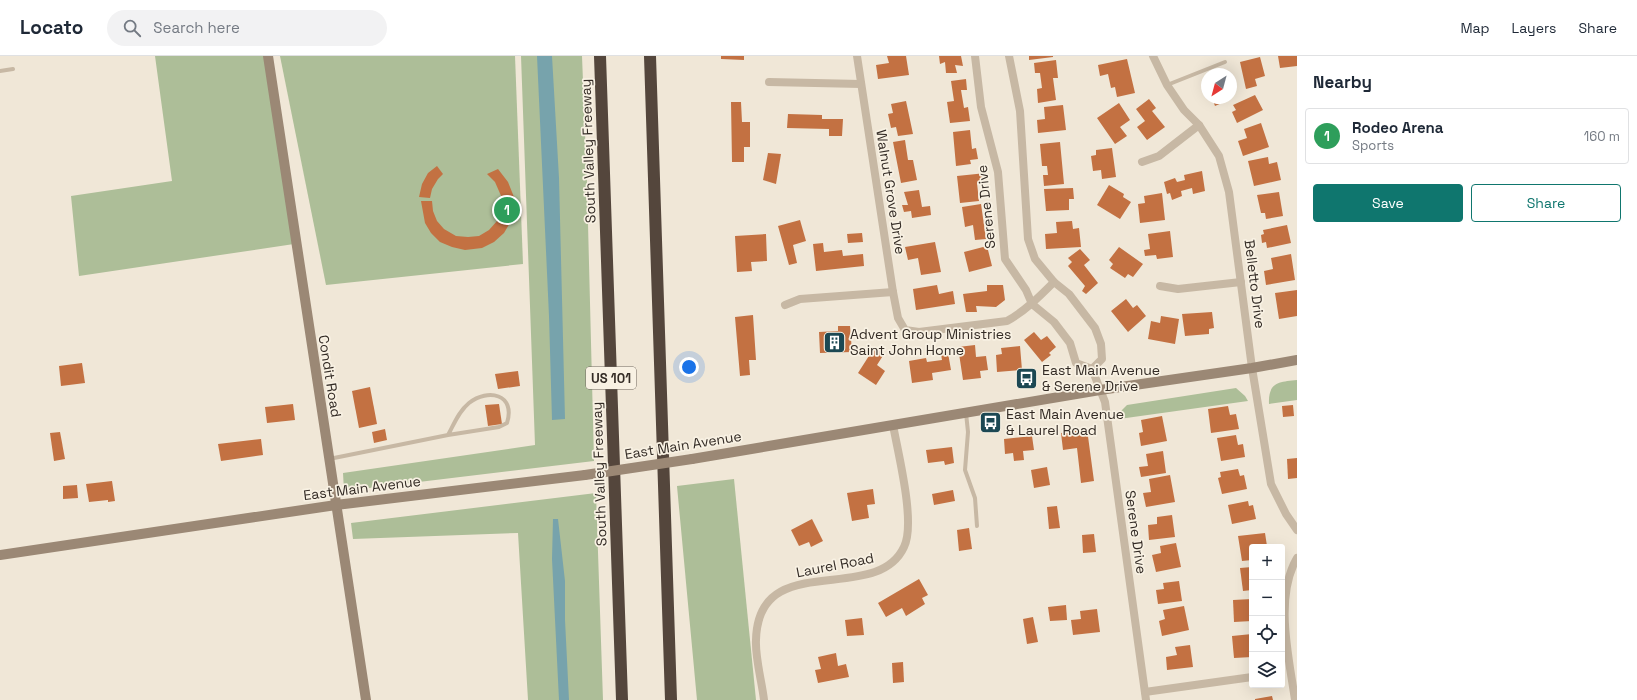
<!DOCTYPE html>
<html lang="en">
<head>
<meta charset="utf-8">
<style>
  :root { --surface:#fff; --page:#f2f2f3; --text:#1f2937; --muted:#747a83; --line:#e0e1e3; --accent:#0f766e }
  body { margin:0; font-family:"Space Grotesk",sans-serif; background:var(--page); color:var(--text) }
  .controls { position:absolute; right:12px; bottom:12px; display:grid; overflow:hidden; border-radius:4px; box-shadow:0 4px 16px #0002 }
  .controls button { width:36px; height:36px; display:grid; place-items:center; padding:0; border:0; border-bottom:1px solid var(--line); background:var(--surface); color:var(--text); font:20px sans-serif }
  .compass { position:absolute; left:1201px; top:12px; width:36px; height:36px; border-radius:50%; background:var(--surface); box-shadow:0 4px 16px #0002; rotate:216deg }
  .you { position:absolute; left:689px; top:311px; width:14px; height:14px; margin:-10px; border:3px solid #fff; border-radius:50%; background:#1a73e8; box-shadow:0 0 0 6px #1a73e833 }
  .badge { display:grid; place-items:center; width:26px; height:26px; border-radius:50%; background:var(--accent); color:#fff; font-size:13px; font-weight:700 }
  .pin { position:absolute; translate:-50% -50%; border:2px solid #fff; box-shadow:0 1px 4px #0006 }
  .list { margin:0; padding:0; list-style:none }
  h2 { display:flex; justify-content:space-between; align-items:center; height:52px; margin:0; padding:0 16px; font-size:17px }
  h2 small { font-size:13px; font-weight:400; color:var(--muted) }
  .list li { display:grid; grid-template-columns:26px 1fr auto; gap:12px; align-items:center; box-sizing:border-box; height:56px; margin:0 8px 8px; padding:0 8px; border:1px solid var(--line); border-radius:4px }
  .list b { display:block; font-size:15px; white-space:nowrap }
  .list p { margin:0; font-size:13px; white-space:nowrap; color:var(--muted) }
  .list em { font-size:13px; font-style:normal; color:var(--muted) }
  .actions { display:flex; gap:8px; padding:12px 16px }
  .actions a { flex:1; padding:9px 0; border:1px solid var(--accent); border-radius:4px; text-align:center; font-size:14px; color:var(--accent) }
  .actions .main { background:var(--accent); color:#fff }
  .icon { flex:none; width:22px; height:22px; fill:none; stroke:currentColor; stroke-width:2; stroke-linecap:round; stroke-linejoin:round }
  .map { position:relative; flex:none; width:1297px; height:644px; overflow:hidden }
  header { display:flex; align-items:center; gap:24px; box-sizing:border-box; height:56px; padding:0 20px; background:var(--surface); border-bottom:1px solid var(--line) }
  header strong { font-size:19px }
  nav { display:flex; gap:22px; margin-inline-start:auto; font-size:14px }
  .search { width:280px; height:36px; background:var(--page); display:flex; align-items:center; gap:10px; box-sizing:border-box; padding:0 14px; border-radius:22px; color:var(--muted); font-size:15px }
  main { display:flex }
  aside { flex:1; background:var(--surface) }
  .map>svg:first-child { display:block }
  .green { fill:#adbe98 }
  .water { fill:#77a3ac }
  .building { fill:#c37142 }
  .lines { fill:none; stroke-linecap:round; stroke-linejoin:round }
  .lane { stroke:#c7b8a4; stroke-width:4 }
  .street { stroke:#c7b8a4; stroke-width:8 }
  .secondary { stroke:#9b8875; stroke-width:10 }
  .highway { stroke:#54463c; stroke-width:12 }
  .secondary-bridge { stroke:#9b8875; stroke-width:10 }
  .labels { text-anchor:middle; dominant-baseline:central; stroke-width:3.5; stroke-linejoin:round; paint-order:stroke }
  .shield { fill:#f8f1e3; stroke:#6e665e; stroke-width:1 }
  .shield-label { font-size:13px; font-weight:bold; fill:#332b25 }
  .street-label { font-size:14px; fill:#332b25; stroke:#f8f1e3 }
  .poi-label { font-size:14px; fill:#332b25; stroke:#f8f1e3; text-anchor:start }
</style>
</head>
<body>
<header>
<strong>Locato</strong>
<div class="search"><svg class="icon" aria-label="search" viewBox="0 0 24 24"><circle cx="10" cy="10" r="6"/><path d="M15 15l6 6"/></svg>Search here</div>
<nav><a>Map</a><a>Layers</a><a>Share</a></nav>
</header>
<main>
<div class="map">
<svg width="1297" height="644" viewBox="0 0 1297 644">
  <rect width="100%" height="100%" fill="#f0e7d7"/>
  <!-- green -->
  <g class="green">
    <polygon points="155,0 267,0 294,188 79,220 71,140 172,125"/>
    <polygon points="280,0 515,0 523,208 326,229"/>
    <polygon points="521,0 582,0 587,128 594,405 344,435 343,417 535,389"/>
    <path d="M 1297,324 L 1297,344 L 1269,348 C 1268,326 1279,326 1297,324 Z"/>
    <polygon points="1236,332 1245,340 1248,345 1119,363 1119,357 1127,349"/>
    <polygon points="734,423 756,644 697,644 677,430"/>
    <polygon points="596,437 603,644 528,644 518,477 353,483 351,467"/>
  </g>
  <!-- water -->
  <g class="water">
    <polygon points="537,0 552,0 559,122 565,363 552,364 549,260"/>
    <polygon points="553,463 558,463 565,525 565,564 569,644 559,644 552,503"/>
  </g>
  <!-- building -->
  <g class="building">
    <polygon points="721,0 744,0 744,4 721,3"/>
    <polygon points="887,0 906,0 909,19 878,23 876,9 889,7"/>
    <polygon points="939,0 961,0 963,10 955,9 957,17 946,17 945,6 940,8"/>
    <polygon points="1029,0 1053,0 1053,1 1029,4"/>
    <polygon points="1278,0 1297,0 1297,10 1280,12"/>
    <polygon points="1260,1 1265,20 1255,23 1257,30 1246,33 1240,6"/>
    <polygon points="1127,3 1135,37 1117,41 1115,31 1111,32 1108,18 1100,20 1098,9"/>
    <polygon points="1056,4 1058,22 1053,22 1056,44 1038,47 1037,33 1042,32 1040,17 1035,17 1034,7"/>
    <polygon points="966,23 967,34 961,34 964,52 968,51 970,65 950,67 947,46 954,45 951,25"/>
    <polygon points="1255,39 1263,54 1237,67 1232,56 1236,54 1233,49"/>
    <polygon points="1212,42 1223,42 1224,46 1215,50"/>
    <polygon points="1149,43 1156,52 1152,55 1165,71 1147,84 1137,71 1145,65 1136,53"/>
    <polygon points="906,45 913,78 898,80 896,71 891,72 888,58 893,57 891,48"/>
    <polygon points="731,46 741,46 742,66 750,66 750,91 744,91 744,106 732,106"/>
    <polygon points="1119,47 1130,64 1120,71 1127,80 1115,88 1097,62"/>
    <polygon points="1063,49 1066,74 1038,77 1037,64 1045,63 1044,51"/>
    <polygon points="788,58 822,59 822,63 843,63 842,80 829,80 829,73 787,72"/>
    <polygon points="1261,67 1269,91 1243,100 1238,85 1247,82 1244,73"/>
    <polygon points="970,74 972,93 976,92 978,103 970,104 971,108 956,110 953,76"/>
    <polygon points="905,84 908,104 913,104 917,124 901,127 893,86"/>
    <polygon points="1060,86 1064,128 1044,130 1043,119 1048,119 1047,110 1042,110 1040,88"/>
    <polygon points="1112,92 1116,121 1102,123 1101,114 1093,115 1091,100 1096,99 1096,94"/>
    <polygon points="768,97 781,98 776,128 763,124"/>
    <polygon points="1268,101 1269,108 1277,106 1281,124 1254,130 1248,105"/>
    <polygon points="437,110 443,118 438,123 432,133 430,142 419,141 422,128 428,117"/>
    <polygon points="498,113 508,126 514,141 511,165 504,177 494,186 482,192 465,194 452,191 440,186 431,177 425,167 421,145 432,145 433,155 437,165 444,173 456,180 468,181 479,180 489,174 497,165 500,155 502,142 495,126 487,118"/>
    <polygon points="1202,115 1205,135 1193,138 1192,132 1181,135 1182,140 1172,144 1170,137 1167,138 1164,126 1175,122 1177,126 1185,124 1184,119"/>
    <polygon points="986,117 987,126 977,127 979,145 960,147 957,120"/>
    <polygon points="1109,129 1124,138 1123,141 1131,146 1120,163 1097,149"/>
    <polygon points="1073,132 1074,143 1069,143 1069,154 1046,155 1044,133"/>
    <polygon points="919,134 922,151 930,150 931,159 912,162 911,155 904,156 902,149 908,149 904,136"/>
    <polygon points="1279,136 1283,160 1266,163 1265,157 1261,157 1257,139"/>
    <polygon points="1162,137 1165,164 1140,167 1138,148 1145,147 1144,140"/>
    <polygon points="981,148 986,183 975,184 973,169 965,171 962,151"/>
    <polygon points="800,164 806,185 793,189 797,207 789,209 778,170"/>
    <polygon points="1072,165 1073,173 1079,172 1081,191 1046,193 1045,178 1057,177 1056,166"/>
    <polygon points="1287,169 1291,187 1267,192 1266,186 1262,187 1261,179 1264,178 1263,174"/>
    <polygon points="1170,175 1173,201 1157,203 1156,199 1145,200 1144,194 1150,193 1148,178"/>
    <polygon points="862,177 863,186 848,187 847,178"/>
    <polygon points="766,178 767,205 751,206 752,215 737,216 735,180"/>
    <polygon points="935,186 941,216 921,219 918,202 908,204 905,191"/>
    <polygon points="823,187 824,196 842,194 843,200 863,198 864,210 816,215 813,188"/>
    <polygon points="987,190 992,210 969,216 964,196"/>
    <polygon points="1119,191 1143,208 1133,221 1128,218 1125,222 1110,212 1113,208 1109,204"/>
    <polygon points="1080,193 1090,204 1084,209 1098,227 1086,238 1082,235 1085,230 1068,210 1072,206 1068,202"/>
    <polygon points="1291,198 1295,224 1266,229 1264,215 1273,213 1271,202"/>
    <polygon points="937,229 939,238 953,235 955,248 916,254 913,233"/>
    <polygon points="987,229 1003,229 1005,244 996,251 976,250 977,256 966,256 963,238 987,235"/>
    <polygon points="1297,234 1297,260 1279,263 1275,237"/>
    <polygon points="1126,243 1133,252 1137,249 1146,260 1128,276 1111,255"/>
    <polygon points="1212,256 1214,272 1209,273 1209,278 1185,280 1182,258"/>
    <polygon points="753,259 756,304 749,304 750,319 740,320 735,261"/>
    <polygon points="1161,260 1179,263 1175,288 1148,283 1151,265 1160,267"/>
    <polygon points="838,270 850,270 852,296 820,297 819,276 838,275"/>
    <polygon points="1034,276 1041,284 1047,280 1056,291 1049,297 1051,299 1042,306 1024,284"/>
    <polygon points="975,289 976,301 986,300 988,314 980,315 981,322 963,324 958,291"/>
    <polygon points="1020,290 1022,314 997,316 996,299 1002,298 1001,292"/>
    <polygon points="874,292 884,298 877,309 885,315 876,329 858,317"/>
    <polygon points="948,297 951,314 932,317 933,324 912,327 909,305 926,302 927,306 942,304 941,298"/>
    <polygon points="82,307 85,327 61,330 59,310"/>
    <polygon points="518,315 520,330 498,333 495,318"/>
    <polygon points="370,331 377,368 359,372 352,335"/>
    <polygon points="293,348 295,364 267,367 265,351"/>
    <polygon points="499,348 502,368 488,370 485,349"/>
    <polygon points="1293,349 1294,360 1283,361 1282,350"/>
    <polygon points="1228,350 1230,359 1236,358 1239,373 1211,377 1208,353"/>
    <polygon points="1162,360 1167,385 1141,390 1139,377 1143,376 1141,364"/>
    <polygon points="385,373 387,384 374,387 372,376"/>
    <polygon points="1087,373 1094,425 1081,427 1077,392 1063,394 1061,377"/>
    <polygon points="60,376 65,403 54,405 50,377"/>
    <polygon points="1236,379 1238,389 1243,388 1245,401 1221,405 1217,382"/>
    <polygon points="1032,380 1034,394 1023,395 1024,404 1014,405 1013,397 1005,398 1004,383"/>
    <polygon points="261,383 263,399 221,405 218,388"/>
    <polygon points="952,391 954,407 945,409 944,405 928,407 926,394"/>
    <polygon points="1163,395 1166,417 1141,421 1139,411 1148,410 1146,398"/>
    <polygon points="1297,402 1297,422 1288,423 1287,403"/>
    <polygon points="1047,411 1050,429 1034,432 1031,414"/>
    <polygon points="1238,413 1240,420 1244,419 1247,433 1222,438 1218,422 1221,421 1220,416"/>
    <polygon points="1170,419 1175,446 1146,451 1143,437 1151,436 1149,423"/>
    <polygon points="112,425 115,445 108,446 108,444 89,446 86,428"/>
    <polygon points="77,429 78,442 63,443 63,430"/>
    <polygon points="873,433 875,448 867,449 869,462 852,465 847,437"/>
    <polygon points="953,434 955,445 934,449 932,438"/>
    <polygon points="1248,445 1249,450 1253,449 1256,463 1232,468 1228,449"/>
    <polygon points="1057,450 1060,472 1049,473 1047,451"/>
    <polygon points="1172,459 1175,481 1149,484 1148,469 1157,468 1157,461"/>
    <polygon points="812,463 823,485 811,491 809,486 799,490 791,474"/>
    <polygon points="969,472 972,493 959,495 957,474"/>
    <polygon points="1265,477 1267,490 1252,491 1252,504 1242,505 1238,480"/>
    <polygon points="1094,478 1096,496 1083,497 1082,479"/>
    <polygon points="1176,487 1181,511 1156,516 1152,499 1161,497 1160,490"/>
    <polygon points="1252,511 1252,534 1243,535 1240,512"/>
    <polygon points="919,523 928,539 922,542 925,548 906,560 902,552 886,561 878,547"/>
    <polygon points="1179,525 1182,545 1158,548 1156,534 1164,533 1163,527"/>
    <polygon points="1252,543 1252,565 1234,566 1233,544"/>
    <polygon points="1066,549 1067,564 1050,565 1048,551"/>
    <polygon points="1184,550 1189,574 1162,580 1159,565 1165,563 1163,554"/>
    <polygon points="1097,553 1100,576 1073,579 1071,564 1081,563 1080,555"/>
    <polygon points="1033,561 1038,586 1027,588 1023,563"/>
    <polygon points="862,562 864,579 847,580 845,564"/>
    <polygon points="1252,578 1252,601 1234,602 1232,580"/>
    <polygon points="1190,589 1193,611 1167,614 1166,601 1177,599 1175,591"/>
    <polygon points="836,597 838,610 846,608 849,621 818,627 815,614 821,613 818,601"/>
    <polygon points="903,606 904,626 893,627 892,607"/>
    <polygon points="1272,640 1273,644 1255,644 1255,643"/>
  </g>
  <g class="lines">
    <!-- lane -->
    <g class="lane">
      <polyline points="0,15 13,13"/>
      <polyline points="1167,29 1225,6"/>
      <polyline points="966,357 968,376 965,414 975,442 977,470"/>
      <path d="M 329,403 L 448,379 L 499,371 L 507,367 C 516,338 488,332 469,347 C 459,355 454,368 448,379"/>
    </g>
    <!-- street -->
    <g class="street">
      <path d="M 857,0 L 893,236 L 898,262 L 905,274 L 919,276 L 1007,265 C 1025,255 1039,241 1054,226"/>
      <polyline points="975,0 981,51 998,116 1005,203 1026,234 1032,248 1054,266 1070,287 1076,307 1092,313 1105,346 1146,644"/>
      <polyline points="1009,0 1020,55 1028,183 1035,203 1054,226 1069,238 1095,272 1101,288 1102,303 1092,313"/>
      <polyline points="1153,0 1167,29 1184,54 1199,69 1219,100 1229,136 1252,312 1271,428 1286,458 1297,474"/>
      <polyline points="769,26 861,28"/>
      <polyline points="1142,106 1159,100 1199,69"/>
      <polyline points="1160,230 1178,233 1241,226"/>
      <polyline points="785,249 800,243 893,236"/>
      <polyline points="1145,636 1252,621"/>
      <path d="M 764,644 C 762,626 755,602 756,584 C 758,491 876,551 904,491 C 916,467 898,397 893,369"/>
      <path d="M 1295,644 C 1289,601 1274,542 1297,502"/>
    </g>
    <!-- secondary -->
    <g class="secondary">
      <polyline points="268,0 366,644"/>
      <polyline points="692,403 1100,334 1252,312 1297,304"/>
      <polyline points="0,499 336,449 585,419"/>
    </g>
    <!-- highway -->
    <g class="highway">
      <polyline points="600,0 622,644"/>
      <polyline points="650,0 671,644"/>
    </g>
    <!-- secondary-bridge -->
    <polyline class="secondary-bridge" points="585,419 692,403"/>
  </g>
  <!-- icons -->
  <defs>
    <symbol id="building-square" viewBox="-11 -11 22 22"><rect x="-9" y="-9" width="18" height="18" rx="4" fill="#1c4853" stroke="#f8f1e3"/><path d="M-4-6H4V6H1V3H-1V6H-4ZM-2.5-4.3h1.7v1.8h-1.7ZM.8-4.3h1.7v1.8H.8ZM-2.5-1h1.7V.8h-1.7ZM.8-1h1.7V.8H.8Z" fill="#fff"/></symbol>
    <symbol id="bus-square" viewBox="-11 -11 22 22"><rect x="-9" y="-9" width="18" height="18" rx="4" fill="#1c4853" stroke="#f8f1e3"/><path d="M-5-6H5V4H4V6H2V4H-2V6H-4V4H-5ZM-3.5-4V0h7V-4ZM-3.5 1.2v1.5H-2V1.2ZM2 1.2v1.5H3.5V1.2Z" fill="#fff"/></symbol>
  </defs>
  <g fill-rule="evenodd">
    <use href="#building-square" x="822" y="274" width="25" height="25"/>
    <use href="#bus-square" x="1014" y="310" width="25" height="25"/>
    <use href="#bus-square" x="978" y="354" width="25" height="25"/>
  </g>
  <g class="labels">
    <!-- shield labels -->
    <rect class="shield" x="586" y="311" width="50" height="22" rx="3"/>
    <g class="shield-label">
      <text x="611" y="322">US 101</text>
    </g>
    <!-- street labels -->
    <g class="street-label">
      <text transform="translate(588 95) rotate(-92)">South Valley Freeway</text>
      <text transform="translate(891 136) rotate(81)">Walnut Grove Drive</text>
      <text transform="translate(986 151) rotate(-96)">Serene Drive</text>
      <text transform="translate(1255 228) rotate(83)">Belletto Drive</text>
      <text transform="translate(330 320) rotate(81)">Condit Road</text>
      <text transform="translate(683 389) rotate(-9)">East Main Avenue</text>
      <text transform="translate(599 418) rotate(-92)">South Valley Freeway</text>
      <text transform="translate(362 432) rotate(-7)">East Main Avenue</text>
      <text transform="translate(1136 476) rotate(82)">Serene Drive</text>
      <text transform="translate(835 509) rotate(-11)">Laurel Road</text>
    </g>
    <!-- poi labels -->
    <g class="poi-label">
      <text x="850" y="278">Advent Group Ministries<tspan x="850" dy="16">Saint John Home</tspan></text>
      <text x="1042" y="314">East Main Avenue<tspan x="1042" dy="16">&amp; Serene Drive</tspan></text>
      <text x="1006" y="358">East Main Avenue<tspan x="1006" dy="16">&amp; Laurel Road</tspan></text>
    </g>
  </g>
</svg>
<div class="controls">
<button>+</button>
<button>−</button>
<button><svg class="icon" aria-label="locate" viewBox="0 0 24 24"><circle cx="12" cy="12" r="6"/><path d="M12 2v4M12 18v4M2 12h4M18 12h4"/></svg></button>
<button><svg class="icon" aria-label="layers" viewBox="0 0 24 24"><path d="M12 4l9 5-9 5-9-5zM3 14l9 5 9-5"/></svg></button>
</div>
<svg class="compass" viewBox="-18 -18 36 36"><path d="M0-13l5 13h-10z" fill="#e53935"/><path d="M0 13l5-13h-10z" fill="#747a83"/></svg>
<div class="you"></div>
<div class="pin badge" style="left:507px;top:154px;background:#2e9e5b">1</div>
</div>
<aside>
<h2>Nearby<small></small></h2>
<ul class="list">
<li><span class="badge" style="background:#2e9e5b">1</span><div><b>Rodeo Arena</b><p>Sports</p></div><em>160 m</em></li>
</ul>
<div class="actions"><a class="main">Save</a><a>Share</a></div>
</aside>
</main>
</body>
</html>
